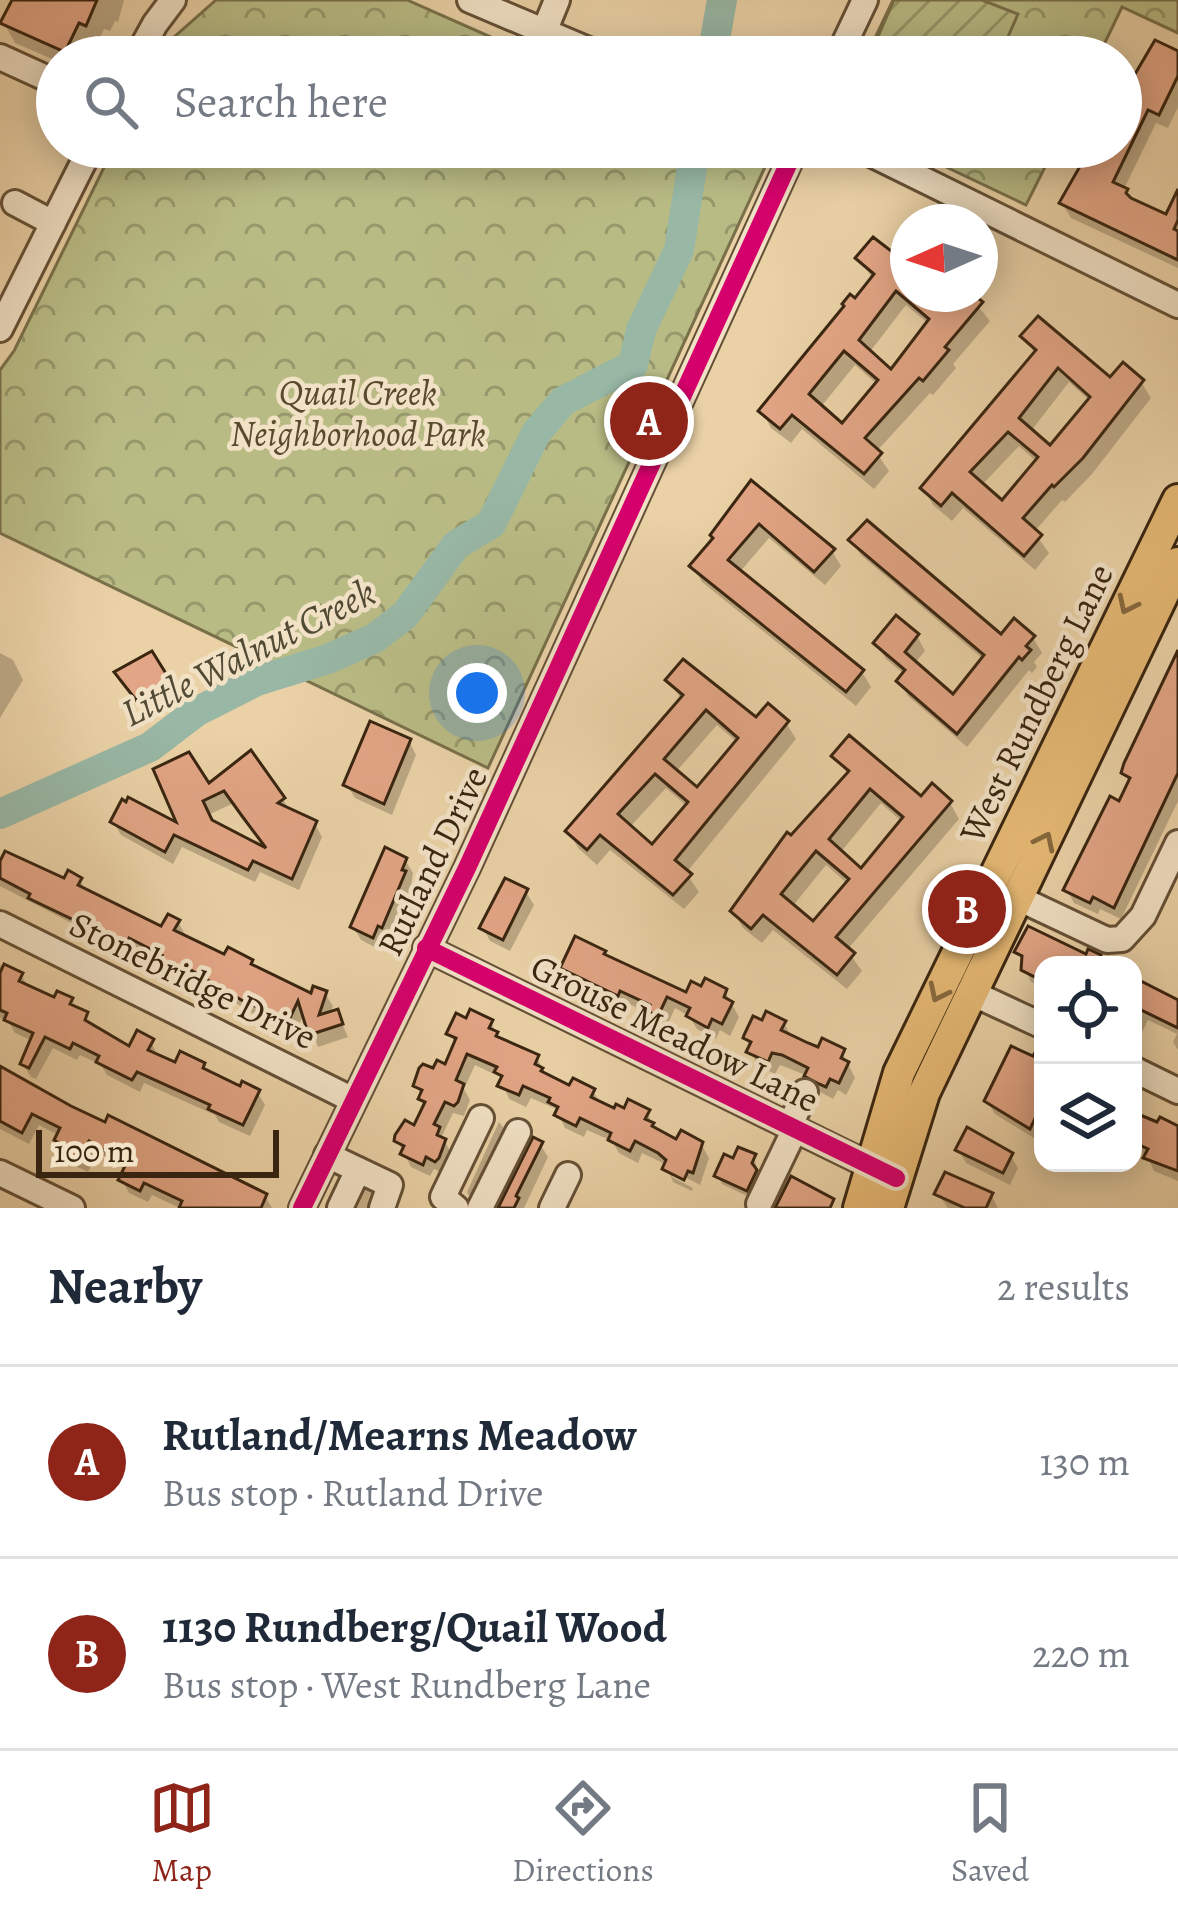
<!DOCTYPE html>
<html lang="en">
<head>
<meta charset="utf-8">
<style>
  :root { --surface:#fff; --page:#f6f6f7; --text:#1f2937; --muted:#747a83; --line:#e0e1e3; --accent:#8f2418 }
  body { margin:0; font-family:Alegreya,serif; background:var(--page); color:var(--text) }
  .controls { position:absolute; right:36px; bottom:36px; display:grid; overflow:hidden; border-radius:24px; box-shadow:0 6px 30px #0003 }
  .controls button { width:108px; height:108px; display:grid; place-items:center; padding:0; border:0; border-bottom:3px solid var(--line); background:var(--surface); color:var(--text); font:60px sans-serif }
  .compass { position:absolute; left:890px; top:204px; width:108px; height:108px; border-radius:50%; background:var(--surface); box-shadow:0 6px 30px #0003; rotate:267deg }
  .scale { position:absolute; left:36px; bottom:30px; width:243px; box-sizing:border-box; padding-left:12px; border:6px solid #392510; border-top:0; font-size:33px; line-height:42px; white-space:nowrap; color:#392510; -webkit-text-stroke:9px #f1e1c5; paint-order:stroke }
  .you { position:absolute; left:477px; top:693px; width:42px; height:42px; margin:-30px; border:9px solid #fff; border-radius:50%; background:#1a73e8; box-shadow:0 0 0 18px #1a73e833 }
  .badge { display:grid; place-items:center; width:78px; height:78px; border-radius:50%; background:var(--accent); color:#fff; font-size:39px; font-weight:700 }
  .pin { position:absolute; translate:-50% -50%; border:6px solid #fff; box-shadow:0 3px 12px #0006 }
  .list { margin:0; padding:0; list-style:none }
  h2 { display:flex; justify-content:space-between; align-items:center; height:156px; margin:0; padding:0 48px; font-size:51px }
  h2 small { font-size:39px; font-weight:400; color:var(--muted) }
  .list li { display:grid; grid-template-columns:78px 1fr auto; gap:36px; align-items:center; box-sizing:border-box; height:192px; padding:0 48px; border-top:3px solid var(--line) }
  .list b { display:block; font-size:45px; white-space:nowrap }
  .list p { margin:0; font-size:39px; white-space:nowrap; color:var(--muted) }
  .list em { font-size:39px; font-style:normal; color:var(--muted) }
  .icon { flex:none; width:66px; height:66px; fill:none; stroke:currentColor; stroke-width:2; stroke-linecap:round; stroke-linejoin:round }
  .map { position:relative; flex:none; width:1178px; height:1208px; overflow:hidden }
  .search { position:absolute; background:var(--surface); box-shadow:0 6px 30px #0003; left:36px; right:36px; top:36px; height:132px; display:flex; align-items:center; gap:30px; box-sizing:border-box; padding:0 42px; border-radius:66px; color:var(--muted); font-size:45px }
  .sheet { height:540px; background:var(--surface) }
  nav { display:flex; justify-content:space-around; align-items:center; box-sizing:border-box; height:168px; border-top:3px solid var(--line); background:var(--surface); font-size:33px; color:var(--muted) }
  nav a { display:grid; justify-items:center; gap:6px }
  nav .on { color:var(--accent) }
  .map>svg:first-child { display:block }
  .park { fill:url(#park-crowns); stroke:#79704a; stroke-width:3 }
  .garden { fill:url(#garden-furrows); stroke:#79704a; stroke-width:3 }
  .shadow { fill:#0003; fill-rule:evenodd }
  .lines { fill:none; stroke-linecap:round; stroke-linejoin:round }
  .river { stroke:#98b7a5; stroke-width:30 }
  .building { fill:#e2a585; stroke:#392510; stroke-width:3; fill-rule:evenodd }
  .minor-tunnel { stroke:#c7af88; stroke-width:24; stroke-dasharray:24 12; stroke-linecap:butt }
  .minor-casing { stroke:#655036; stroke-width:30 }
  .major-casing { stroke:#392510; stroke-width:36 }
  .minor { stroke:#f1e1c5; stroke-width:24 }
  .major { stroke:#e5b873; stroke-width:30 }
  .cycleway-casing { stroke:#f1e1c5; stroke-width:26 }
  .cycleway { stroke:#d6006c; stroke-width:18 }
  .oneway { stroke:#86673d }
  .labels { text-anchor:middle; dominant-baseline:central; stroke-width:9; stroke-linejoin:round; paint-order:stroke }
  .park-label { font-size:36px; font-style:italic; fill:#594a2d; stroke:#f1e1c5 }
  .street-label { font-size:36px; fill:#392510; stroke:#f1e1c5 }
  .water-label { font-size:39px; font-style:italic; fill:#514a35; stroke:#f1e1c5 }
</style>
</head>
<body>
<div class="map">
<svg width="1178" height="1208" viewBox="0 0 1178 1208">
  <defs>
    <pattern id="park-crowns" width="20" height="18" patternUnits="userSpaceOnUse" patternTransform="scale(3)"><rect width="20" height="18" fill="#b9bb85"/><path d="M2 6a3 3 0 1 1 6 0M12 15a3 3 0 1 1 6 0" fill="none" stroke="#97986b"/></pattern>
    <pattern id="garden-furrows" width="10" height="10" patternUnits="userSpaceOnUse" patternTransform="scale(3)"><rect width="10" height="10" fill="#b9bb85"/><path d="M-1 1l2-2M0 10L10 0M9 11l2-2" fill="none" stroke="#97986b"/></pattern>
  </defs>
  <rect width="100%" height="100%" fill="#ead1a6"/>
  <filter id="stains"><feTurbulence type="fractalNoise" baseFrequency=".00167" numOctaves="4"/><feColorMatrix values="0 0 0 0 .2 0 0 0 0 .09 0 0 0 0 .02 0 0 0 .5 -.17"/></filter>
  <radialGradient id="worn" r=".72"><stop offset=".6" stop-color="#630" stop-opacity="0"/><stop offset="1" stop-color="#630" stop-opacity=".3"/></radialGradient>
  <!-- park -->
  <g class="park">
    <polygon points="216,0 407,0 536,57 158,57 164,46"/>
    <polygon points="893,0 1178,0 1178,33 1122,7 1098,57 866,57"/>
    <polygon points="114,147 770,147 771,154 488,768 0,533 0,370 14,351"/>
    <polygon points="904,147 1055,147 1026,205"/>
  </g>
  <!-- garden -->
  <polygon class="garden" points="894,0 982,0 1018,14 999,57 869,57"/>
  <!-- shadow -->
  <g class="shadow">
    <polygon points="23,0 124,0 118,22 115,21 110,31 104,29 97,44 90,41 82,57 57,57 57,61 15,43 4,23"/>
    <polygon points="1178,54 1178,107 1168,128 1156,123 1124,189 1132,201 1168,218 1178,196 1178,268 1071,218 1062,203 1094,147 1121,147 1121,98"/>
    <path d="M 858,258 L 908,269 L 908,294 L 968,294 L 990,321 L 953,364 L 956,368 L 933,395 L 930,393 L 876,452 L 889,471 L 874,489 L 802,429 L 791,443 L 771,428 L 762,411 L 873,279 ZM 906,305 L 929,324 L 891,373 L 869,353 ZM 855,365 L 878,385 L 843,427 L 820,408 Z"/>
    <path d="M 1024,337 L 1111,381 L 1141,382 L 1151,398 L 1092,474 L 1065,502 L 1062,500 L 1034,532 L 1049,553 L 1035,570 L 963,508 L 952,521 L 933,505 L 924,489 L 1036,355 ZM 1069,382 L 1090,401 L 1053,449 L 1031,431 ZM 1019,446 L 1038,463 L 1002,504 L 981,486 Z"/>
    <polygon points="752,484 832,551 841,566 825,585 769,538 739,573 862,672 871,687 856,706 702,582 693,566 716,540"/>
    <polygon points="852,541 1002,638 1033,638 1042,653 1034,662 1037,667 1032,673 1029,670 967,747 908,696 900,681 905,675 886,659 877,644 917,636 925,651 914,664 953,698 984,660 861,555"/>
    <polygon points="0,653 13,660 23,680 0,718"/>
    <polygon points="151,655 175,694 146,712 126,686"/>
    <polygon points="1178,658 1178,801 1121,919 1100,909 1098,914 1074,903 1067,890 1120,805 1130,783 1124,773"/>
    <path d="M 669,681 L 756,721 L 786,723 L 796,739 L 686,873 L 699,892 L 684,909 L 610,850 L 597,865 L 578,848 L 569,832 L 682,700 ZM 717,725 L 738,743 L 698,792 L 675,773 ZM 666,788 L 688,807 L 653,849 L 629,828 Z"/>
    <polygon points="409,741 416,755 392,815 355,798 347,785"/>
    <path d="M 835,756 L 921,801 L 950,803 L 959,819 L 847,950 L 862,971 L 847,989 L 773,930 L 762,943 L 743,928 L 733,911 L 849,776 ZM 881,803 L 902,822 L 861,872 L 840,853 ZM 826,865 L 848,884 L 813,925 L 792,907 Z"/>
    <path d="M 209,787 L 283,799 L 290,812 L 315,824 L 322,837 L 299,890 L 260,872 L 255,882 L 182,847 L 173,864 L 121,835 L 113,822 L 182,828 ZM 234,803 L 272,854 L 212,824 L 208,815 Z"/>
    <polygon points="405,860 413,873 411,887 389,939 386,938 380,950 361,940 353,927"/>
    <polygon points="0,861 65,882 80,880 87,893 163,930 178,922 185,934 183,938 204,948 251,962 255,969 312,997 325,994 333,1006 329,1015 337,1012 348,1037 318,1047 305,1012 296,1031 252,1013 191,976 188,981 170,972 165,962 136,949 133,955 0,886"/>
    <polygon points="526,892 534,905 510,951 490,941 483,928"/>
    <polygon points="1018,952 1099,957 1103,965 1043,965 1043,987 1031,982"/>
    <polygon points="604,953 607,959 687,996 725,992 739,1017 730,1036 720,1030 716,1039 697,1029 689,1016 675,1008 666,1028 653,1015 627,1003 625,1008 571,981 563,968"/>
    <polygon points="0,965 21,975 29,988 56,1001 71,1000 95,1030 130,1050 151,1041 158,1057 177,1066 203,1065 208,1073 241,1090 257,1092 265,1105 250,1136 219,1122 215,1115 144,1083 140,1092 107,1075 101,1065 80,1055 77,1060 53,1048 36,1079 31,1077 23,1064 33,1041 15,1033 9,1022 0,1018"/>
    <polygon points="1133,987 1178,1003 1178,1050 1173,1042 1177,1034 1148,1020 1141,1034 1133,1030"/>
    <polygon points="491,1022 498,1038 537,1058 544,1071 542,1075 571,1090 593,1091 601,1105 615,1112 648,1112 653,1129 678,1143 701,1144 709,1158 700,1185 672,1170 672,1177 693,1188 692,1191 673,1182 667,1165 642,1153 638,1163 619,1153 612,1141 587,1130 584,1137 565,1128 556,1109 531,1098 526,1107 509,1099 500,1077 475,1065 464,1089 470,1100 464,1116 453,1113 442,1136 452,1155 443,1173 434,1169 430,1176 411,1167 397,1140 416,1129 426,1106 416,1085 446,1068 456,1045 450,1034"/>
    <polygon points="784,1023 792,1038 820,1051 842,1052 855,1078 846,1095 838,1090 833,1099 815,1089 808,1076 780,1065 775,1074 757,1065 746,1038"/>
    <polygon points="1012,1050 1043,1061 1043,1128 1037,1140 995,1114 987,1101"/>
    <polygon points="0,1072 69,1109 265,1196 272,1208 180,1208 152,1195 148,1202 129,1193 122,1180 126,1172 117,1162 97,1153 88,1172 67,1162 59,1148 60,1136 39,1125 29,1144 0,1129"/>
    <polygon points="1133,1115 1178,1132 1178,1181 1154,1171 1147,1156 1133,1149"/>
    <polygon points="499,1122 511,1138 475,1207 467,1192"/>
    <polygon points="540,1144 548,1157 524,1208 502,1208"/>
    <polygon points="959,1150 1010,1155 1018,1168 1010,1185 966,1163"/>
    <polygon points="754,1157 759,1176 751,1198 722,1184 718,1176 735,1162"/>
    <polygon points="938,1194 991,1195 998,1208 948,1208"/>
    <polygon points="367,1196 371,1208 361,1208"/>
  </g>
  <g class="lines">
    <!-- river -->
    <g class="river">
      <polyline points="714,45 722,0"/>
      <polyline points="0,814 150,747 196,712 257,681 328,659 375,638 405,615 456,545 491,524 536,433 563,401 633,365 641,330 679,250 694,155"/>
    </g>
  </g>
  <!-- building -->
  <g class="building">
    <polygon points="12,0 97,0 86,26 79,23 65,52 0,23"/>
    <polygon points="1155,40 1178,51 1178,76 1159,115 1148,110 1113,182 1128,189 1126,193 1131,198 1166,214 1178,189 1178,220 1174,229 1178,231 1178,260 1059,203 1091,147 1121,147 1121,98"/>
    <path d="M 873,237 L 908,264 L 908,294 L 973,294 L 983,302 L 945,347 L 949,350 L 923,381 L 919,378 L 865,438 L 882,453 L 864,474 L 792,415 L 780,429 L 758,411 L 844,306 L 842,304 L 850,294 L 855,298 L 874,274 L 855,258 ZM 896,291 L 929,319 L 891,369 L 859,340 ZM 844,351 L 878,380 L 842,423 L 809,394 Z"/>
    <path d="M 1038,316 L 1110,377 L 1123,362 L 1144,380 L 1083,458 L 1054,487 L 1052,485 L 1023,518 L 1042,535 L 1024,556 L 952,493 L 941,506 L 920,488 L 1036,350 L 1020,336 ZM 1058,368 L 1090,397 L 1050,445 L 1019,418 ZM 1008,432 L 1038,457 L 1002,500 L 970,472 Z"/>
    <polygon points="751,480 835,549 814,572 759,524 728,560 864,670 846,692 689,566 713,538 710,535"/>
    <polygon points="867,520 1001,634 1014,618 1035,636 1026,646 1031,650 1022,660 1019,657 957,734 896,681 905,670 873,643 896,615 919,634 905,652 953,694 984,655 848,540"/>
    <polygon points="1178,650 1178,773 1114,908 1093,897 1090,903 1063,890 1110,796 1119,801 1130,778 1121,773 1124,763"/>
    <polygon points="152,651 170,680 136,700 114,672"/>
    <path d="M 683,659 L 756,717 L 768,703 L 789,721 L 675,860 L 692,874 L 673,895 L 600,835 L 587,850 L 565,831 L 683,695 L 665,680 ZM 706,710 L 738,738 L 697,787 L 664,759 ZM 655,774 L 688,802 L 652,844 L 618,814 Z"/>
    <polygon points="370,721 411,739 384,804 343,785"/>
    <path d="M 849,735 L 921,796 L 932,783 L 952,801 L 836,937 L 855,953 L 837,975 L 763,915 L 751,929 L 730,911 L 787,832 L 791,835 L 849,771 L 831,756 ZM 870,789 L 903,817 L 861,868 L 829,839 ZM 816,851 L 849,879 L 813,921 L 781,894 Z"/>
    <path d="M 251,750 L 285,798 L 278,803 L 317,821 L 292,879 L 253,861 L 248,870 L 174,835 L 165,852 L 110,822 L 122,799 L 126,802 L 128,797 L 176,822 L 153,769 L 189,752 L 209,783 ZM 224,791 L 242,816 L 266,848 L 212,820 L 203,801 Z"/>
    <polygon points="385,847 407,858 402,870 406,871 382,928 378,926 373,938 350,927"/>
    <polygon points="5,851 64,878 68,870 82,878 78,885 161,926 168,914 180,920 174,930 224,954 228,947 253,960 251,964 311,993 313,986 327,991 319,1015 338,1009 343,1024 312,1034 310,1040 298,1001 289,1020 243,1001 184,966 181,970 159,959 162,955 129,938 126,945 28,898 30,894 0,878 0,861"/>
    <polygon points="505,878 528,889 503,940 479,928"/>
    <polygon points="1028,926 1086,954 1088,949 1101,955 1099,960 1108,965 1043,965 1043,981 1021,970 1022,956 1014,952"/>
    <polygon points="575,936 606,951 604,954 686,992 691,981 701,986 705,978 727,989 724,997 733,1002 722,1024 712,1019 708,1028 686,1016 690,1008 667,997 658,1016 647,1011 650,1005 620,991 618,996 560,968"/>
    <polygon points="4,964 23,973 19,981 54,997 57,991 73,998 70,1004 88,1012 85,1020 129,1046 137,1030 154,1039 148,1050 175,1062 180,1051 205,1063 203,1068 240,1086 242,1081 260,1090 243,1125 208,1109 210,1105 137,1072 132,1080 96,1062 99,1056 73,1043 70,1049 45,1037 29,1068 20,1064 33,1033 4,1020 7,1013 0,1010 0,973"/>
    <polygon points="1133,977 1178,1000 1178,1028 1133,1006"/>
    <polygon points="470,1009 493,1020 489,1028 498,1032 496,1036 539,1055 535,1064 543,1068 541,1071 569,1085 573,1078 595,1089 591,1097 614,1108 616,1104 624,1108 628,1099 650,1110 645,1119 654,1123 652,1126 676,1139 681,1130 703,1142 693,1173 688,1171 684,1180 662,1169 666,1160 658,1153 635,1141 630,1151 608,1140 611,1133 580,1118 576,1126 554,1115 558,1107 548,1102 550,1098 523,1086 519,1095 497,1086 502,1076 494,1072 497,1067 467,1054 456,1080 464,1084 458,1102 454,1106 445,1102 434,1124 440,1127 437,1135 446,1139 439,1158 435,1162 426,1157 423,1165 400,1154 404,1146 394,1141 395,1135 405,1120 414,1125 425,1102 418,1099 422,1090 413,1086 419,1068 423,1064 433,1068 437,1060 445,1064 456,1038 446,1034 456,1013 466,1018"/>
    <polygon points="766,1011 786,1021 781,1030 808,1043 818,1047 822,1038 845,1049 841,1058 849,1062 839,1083 830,1079 826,1087 819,1084 804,1076 808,1068 782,1055 772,1053 768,1062 746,1052 751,1042 743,1038 744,1035 753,1016 762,1020"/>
    <polygon points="1041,1042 1043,1102 1030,1129 984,1101 1011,1046 1033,1056"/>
    <polygon points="0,1066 71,1106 105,1122 108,1115 267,1194 261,1208 179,1208 182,1201 144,1183 140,1191 118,1180 126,1164 89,1141 80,1160 56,1149 59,1143 54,1140 60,1128 32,1114 22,1133 0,1121"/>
    <polygon points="1133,1112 1157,1122 1160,1117 1178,1126 1178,1171 1143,1158 1148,1149 1133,1142"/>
    <polygon points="967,1127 1013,1153 1003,1173 955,1150"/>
    <polygon points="533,1137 543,1142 516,1196 519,1198 514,1208 498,1208"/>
    <polygon points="738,1147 756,1154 752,1163 757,1170 747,1191 714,1176 724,1154 733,1158"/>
    <polygon points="945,1172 993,1193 986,1208 965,1208 934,1194"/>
    <polygon points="791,1176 834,1199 830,1208 775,1208"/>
  </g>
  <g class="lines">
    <!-- minor-tunnel -->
    <polyline class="minor-tunnel" points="354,1194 371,1202"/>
    <defs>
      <g id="minor">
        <polyline points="470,0 605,57"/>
        <polyline points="544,32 557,0"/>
        <polyline points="0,57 57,83"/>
        <polyline points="137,57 155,24 173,0"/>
        <polyline points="838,57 865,0"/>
        <polyline points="857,147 1178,305"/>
        <polyline points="15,203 53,223"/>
        <polyline points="0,329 91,147"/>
        <polyline points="1018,898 1107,940 1122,939 1143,916 1178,843"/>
        <polyline points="0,924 353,1100"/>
        <polyline points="426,948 883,1172"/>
        <polyline points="972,993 1043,1026"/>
        <polyline points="1133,1069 1178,1091"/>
        <polyline points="790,1126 805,1092"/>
        <polyline points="327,1155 390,1185 382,1208"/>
        <polyline points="0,1173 72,1208"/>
        <polyline points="759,1204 795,1129"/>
        <polyline points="302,1208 467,868 796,147"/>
        <polyline points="340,1208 358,1170"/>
        <polyline points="456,1208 443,1197 481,1118"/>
        <polyline points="480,1208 518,1132"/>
        <polyline points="552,1208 568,1175"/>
      </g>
      <g id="major">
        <polyline points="859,1208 899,1073 1178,500"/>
        <polyline points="888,1208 924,1093 1178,563"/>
      </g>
    </defs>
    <!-- minor casing -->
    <use href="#minor" class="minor-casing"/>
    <!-- major casing -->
    <use href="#major" class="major-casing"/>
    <!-- minor -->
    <use href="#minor" class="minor"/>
    <!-- major -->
    <use href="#major" class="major"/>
    <defs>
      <g id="cycleway">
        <polyline points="426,948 896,1178"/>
        <polyline points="302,1208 467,868 796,147"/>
      </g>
    </defs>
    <!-- cycleway casing -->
    <use href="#cycleway" class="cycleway-casing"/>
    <!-- cycleway -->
    <use href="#cycleway" class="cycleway"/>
  </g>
  <!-- one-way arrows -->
  <defs><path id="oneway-chevron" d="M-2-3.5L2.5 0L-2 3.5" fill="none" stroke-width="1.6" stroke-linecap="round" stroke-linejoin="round" transform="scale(3)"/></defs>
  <g class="oneway">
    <use href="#oneway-chevron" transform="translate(1127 605) rotate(116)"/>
    <use href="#oneway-chevron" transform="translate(1045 841) rotate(-64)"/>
    <use href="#oneway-chevron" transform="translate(938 993) rotate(116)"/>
  </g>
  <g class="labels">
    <!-- park labels -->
    <g class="park-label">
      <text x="358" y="392">Quail Creek<tspan x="358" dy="41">Neighborhood Park</tspan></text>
    </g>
    <!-- street labels -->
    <g class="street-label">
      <text transform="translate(1036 703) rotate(-64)">West Rundberg Lane</text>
      <text transform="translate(432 861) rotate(-64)">Rutland Drive</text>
      <text transform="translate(193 980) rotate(26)">Stonebridge Drive</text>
      <text transform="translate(675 1033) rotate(26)">Grouse Meadow Lane</text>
    </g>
    <!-- water labels -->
    <g class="water-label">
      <text transform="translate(248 652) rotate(-27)">Little Walnut Creek</text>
    </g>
  </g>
  <rect width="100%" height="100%" filter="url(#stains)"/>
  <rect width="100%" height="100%" fill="url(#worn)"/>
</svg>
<div class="controls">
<button><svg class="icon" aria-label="locate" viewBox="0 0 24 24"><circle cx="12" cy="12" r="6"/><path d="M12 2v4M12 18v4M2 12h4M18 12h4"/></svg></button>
<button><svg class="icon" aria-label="layers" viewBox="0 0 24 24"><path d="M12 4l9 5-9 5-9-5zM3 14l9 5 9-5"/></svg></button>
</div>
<svg class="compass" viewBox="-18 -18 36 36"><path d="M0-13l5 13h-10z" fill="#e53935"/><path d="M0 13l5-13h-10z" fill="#747a83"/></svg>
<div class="scale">100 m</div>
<div class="you"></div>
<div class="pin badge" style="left:649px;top:421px">A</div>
<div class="pin badge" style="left:967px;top:909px">B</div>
<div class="search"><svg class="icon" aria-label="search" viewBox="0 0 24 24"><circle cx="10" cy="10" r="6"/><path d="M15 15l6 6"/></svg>Search here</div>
</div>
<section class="sheet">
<h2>Nearby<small>2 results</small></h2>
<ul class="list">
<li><span class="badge">A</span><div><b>Rutland/Mearns Meadow</b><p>Bus stop · Rutland Drive</p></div><em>130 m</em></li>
<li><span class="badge">B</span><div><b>1130 Rundberg/Quail Wood</b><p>Bus stop · West Rundberg Lane</p></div><em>220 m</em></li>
</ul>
</section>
<nav>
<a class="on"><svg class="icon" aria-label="map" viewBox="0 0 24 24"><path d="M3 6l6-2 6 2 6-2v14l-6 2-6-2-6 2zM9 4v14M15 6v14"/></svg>Map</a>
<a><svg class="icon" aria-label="directions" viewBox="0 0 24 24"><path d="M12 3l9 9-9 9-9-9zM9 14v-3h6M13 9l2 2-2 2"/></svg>Directions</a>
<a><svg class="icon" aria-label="saved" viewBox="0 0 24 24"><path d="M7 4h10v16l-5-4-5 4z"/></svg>Saved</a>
</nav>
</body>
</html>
